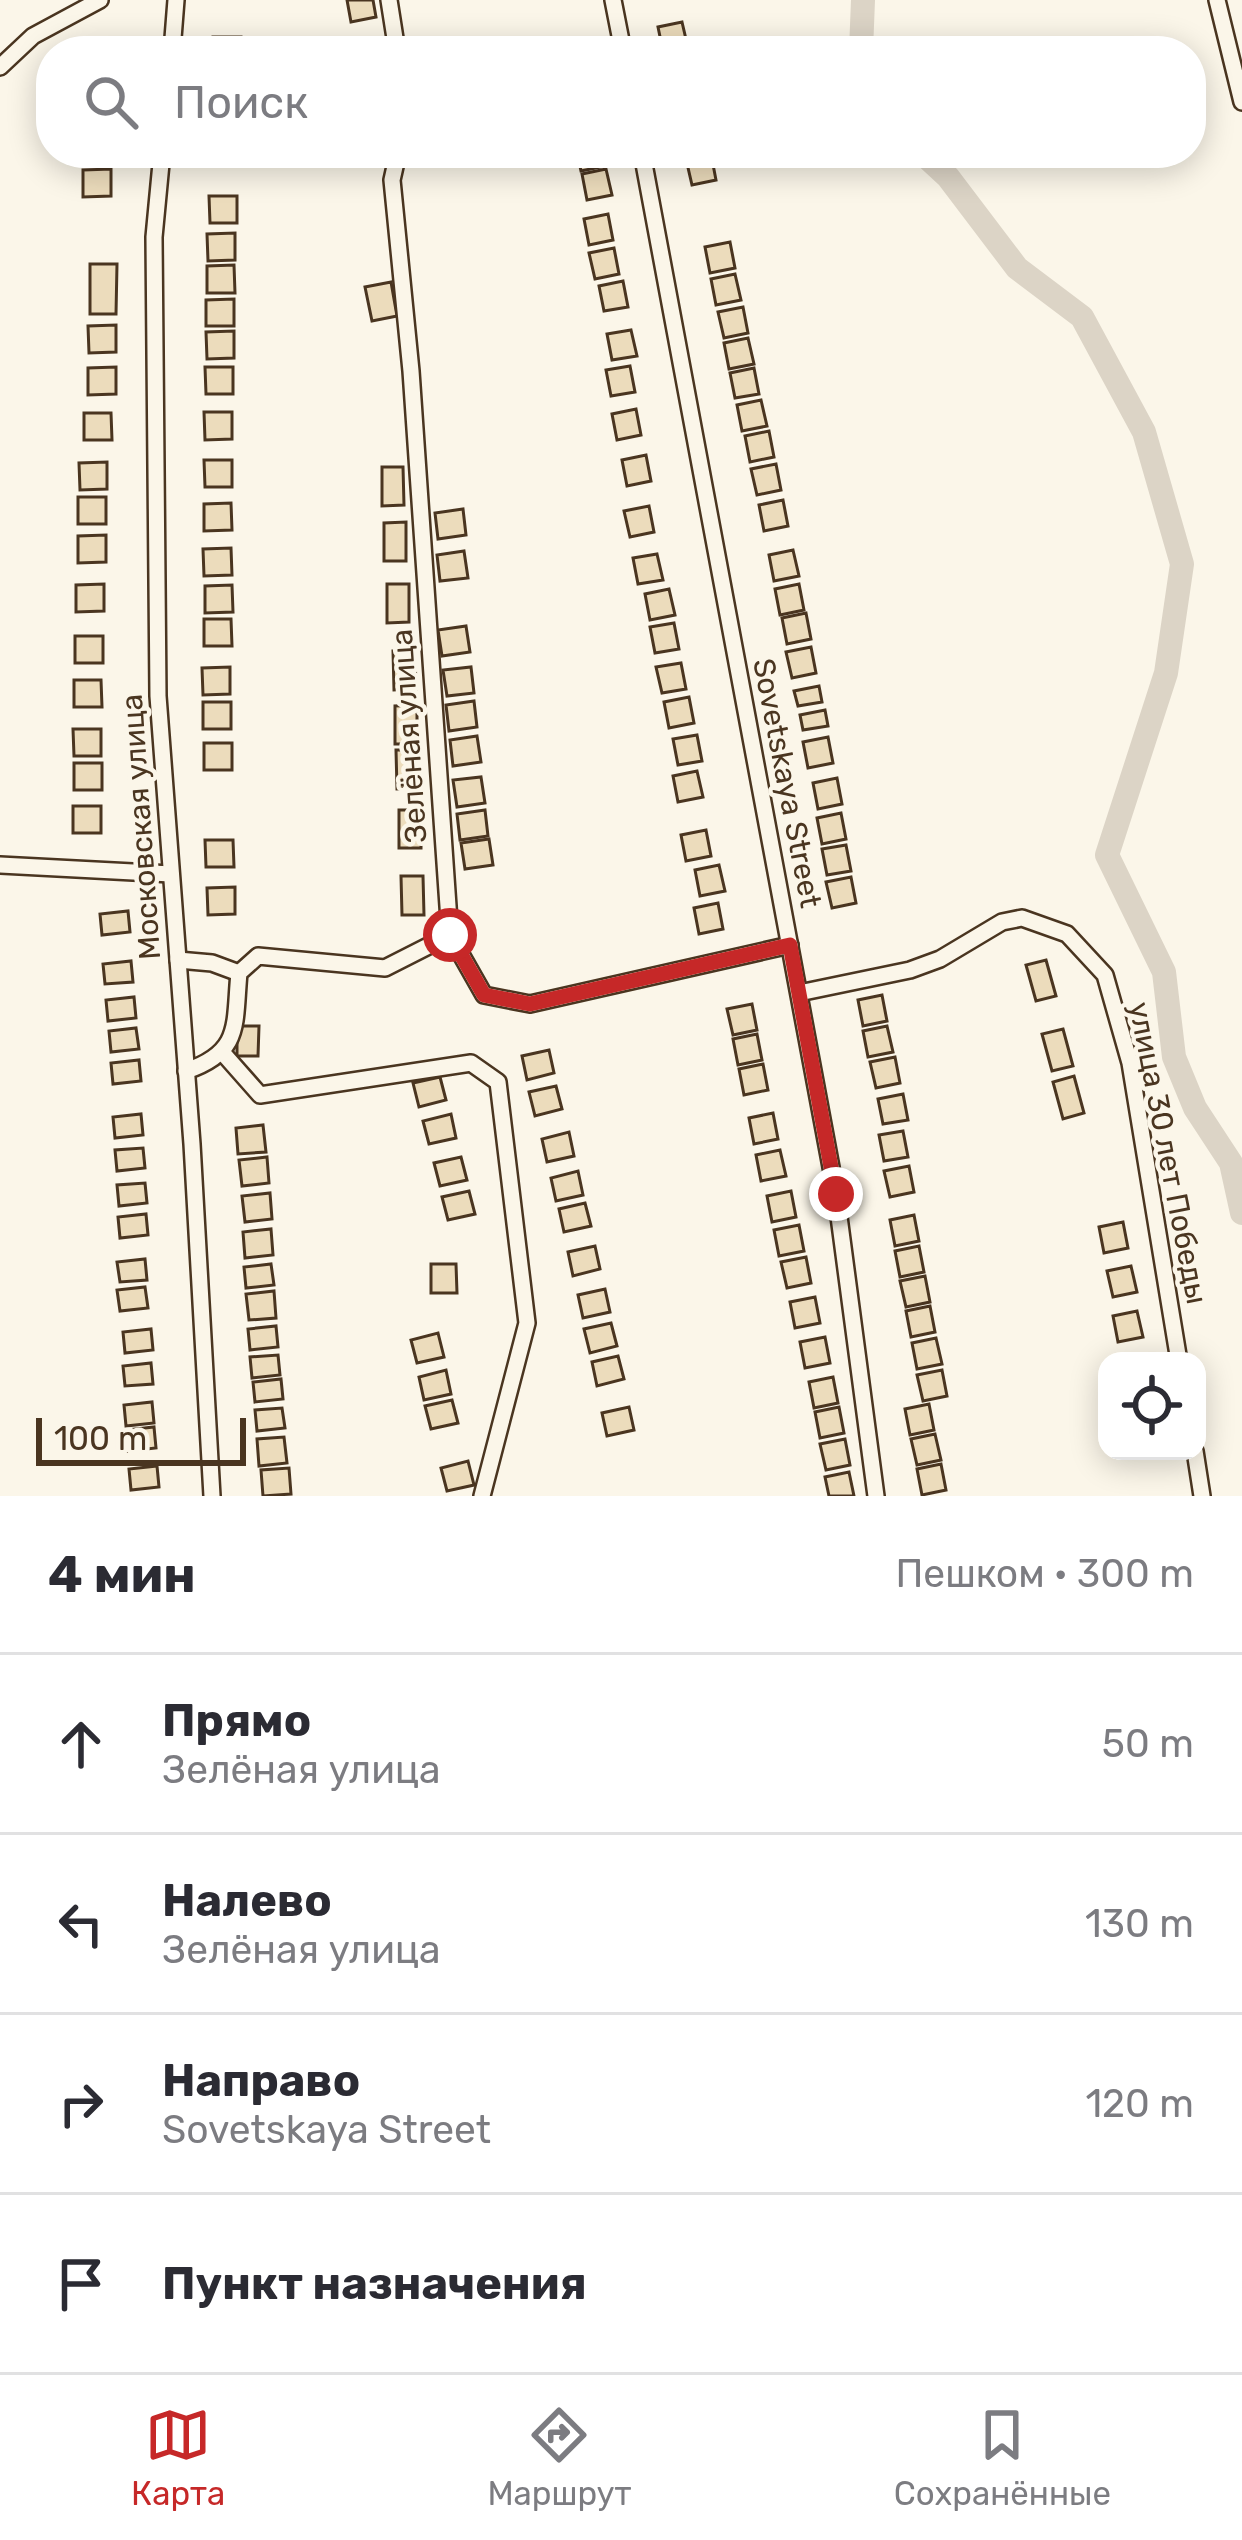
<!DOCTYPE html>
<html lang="ru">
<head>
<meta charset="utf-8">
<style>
  :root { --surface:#fff; --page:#f2f2f3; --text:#2b2b33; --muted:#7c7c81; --line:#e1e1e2; --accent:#c62828 }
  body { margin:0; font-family:Rubik,sans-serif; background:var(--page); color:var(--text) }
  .controls { position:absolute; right:36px; bottom:36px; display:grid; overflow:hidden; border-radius:24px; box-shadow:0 6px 30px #0003 }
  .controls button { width:108px; height:108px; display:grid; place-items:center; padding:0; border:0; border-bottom:3px solid var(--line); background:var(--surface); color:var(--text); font:60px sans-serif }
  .scale { position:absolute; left:36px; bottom:30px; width:210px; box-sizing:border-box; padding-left:12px; border:6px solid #4a3520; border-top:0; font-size:33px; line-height:42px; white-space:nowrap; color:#4a3520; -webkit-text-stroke:9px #fbf6e9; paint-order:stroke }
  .stop { position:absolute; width:36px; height:36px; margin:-27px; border:9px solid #c62828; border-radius:50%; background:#fff }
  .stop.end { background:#c62828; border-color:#fff; box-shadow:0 3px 12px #0008 }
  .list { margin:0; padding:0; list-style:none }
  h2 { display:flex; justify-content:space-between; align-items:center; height:156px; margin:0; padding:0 48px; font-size:51px }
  h2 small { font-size:39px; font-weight:400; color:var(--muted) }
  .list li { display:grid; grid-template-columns:78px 1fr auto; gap:36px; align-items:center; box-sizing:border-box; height:180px; padding:0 48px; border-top:3px solid var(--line) }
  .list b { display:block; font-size:45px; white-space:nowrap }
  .list p { margin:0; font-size:39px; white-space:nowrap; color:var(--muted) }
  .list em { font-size:39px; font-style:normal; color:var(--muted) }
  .icon { flex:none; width:66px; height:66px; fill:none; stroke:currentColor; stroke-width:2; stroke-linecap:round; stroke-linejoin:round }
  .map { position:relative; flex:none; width:1242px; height:1496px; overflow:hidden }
  .search { position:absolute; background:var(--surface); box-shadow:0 6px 30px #0003; left:36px; right:36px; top:36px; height:132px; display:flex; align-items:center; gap:30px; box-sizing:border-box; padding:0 42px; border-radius:48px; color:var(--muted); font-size:45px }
  .sheet { height:876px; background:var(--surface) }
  nav { display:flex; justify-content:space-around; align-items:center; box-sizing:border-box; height:168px; border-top:3px solid var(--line); background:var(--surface); font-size:33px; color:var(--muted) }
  nav a { display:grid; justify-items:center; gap:6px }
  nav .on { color:var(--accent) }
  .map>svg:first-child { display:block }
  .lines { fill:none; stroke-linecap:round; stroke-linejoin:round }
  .river { stroke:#dcd4c6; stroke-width:24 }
  .building { fill:#ecdcbc; stroke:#4a3520; stroke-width:3 }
  .minor-casing { stroke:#4a3520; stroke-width:20 }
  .minor { stroke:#fbf6e9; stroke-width:15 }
  .route { stroke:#c62828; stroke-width:15 }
  .labels { text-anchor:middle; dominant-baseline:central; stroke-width:9; stroke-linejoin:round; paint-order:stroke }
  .street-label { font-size:30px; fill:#4a3520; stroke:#fbf6e9 }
</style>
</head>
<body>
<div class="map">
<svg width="1242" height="1496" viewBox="0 0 1242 1496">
  <rect width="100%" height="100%" fill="#fbf6e9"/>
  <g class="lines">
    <!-- river -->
    <g class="river">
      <polyline points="861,51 863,0"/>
      <polyline points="922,153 948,177 1017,268 1082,317 1144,432 1182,564 1166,673 1107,855 1164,972 1174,1057 1195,1108 1231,1163 1242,1213"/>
    </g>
  </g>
  <!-- building -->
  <g class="building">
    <polygon points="347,0 373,0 376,17 351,22"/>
    <polygon points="682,22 688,48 663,51 658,27"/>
    <rect x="213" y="37" width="28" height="14"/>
    <polygon points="577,153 602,153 605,166 581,171"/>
    <polygon points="711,154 716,180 692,185 686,159"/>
    <polygon points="111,169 111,196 83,197 83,170"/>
    <polygon points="606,169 612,195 587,200 582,174"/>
    <polygon points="209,196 237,196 237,223 210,223"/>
    <polygon points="608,214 613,240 589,245 584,219"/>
    <polygon points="235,233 235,260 208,261 207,234"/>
    <polygon points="730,242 735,268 710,273 705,247"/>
    <polygon points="614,248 619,274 595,279 589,253"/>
    <polygon points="90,264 117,264 116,314 90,314"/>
    <polygon points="234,265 235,293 207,293 207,266"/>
    <polygon points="735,274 741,300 716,305 711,279"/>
    <polygon points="623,281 628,307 604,311 599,286"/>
    <polygon points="391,282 397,316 372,321 365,287"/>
    <polygon points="234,299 234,326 206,326 206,300"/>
    <polygon points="743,307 748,333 724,338 718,312"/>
    <polygon points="116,325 116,352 89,353 88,326"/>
    <polygon points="631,330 637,356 612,360 607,334"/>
    <polygon points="234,331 234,358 207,359 206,332"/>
    <polygon points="748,338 754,364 729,369 724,343"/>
    <polygon points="630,366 635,392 611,396 606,370"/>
    <polygon points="116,367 116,394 88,395 88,368"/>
    <polygon points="205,367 233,367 233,394 206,394"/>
    <polygon points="754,368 759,394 735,398 730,373"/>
    <polygon points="761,400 767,426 742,431 737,405"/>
    <polygon points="636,409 641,435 617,440 612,414"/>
    <polygon points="204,412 232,412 232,439 205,440"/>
    <polygon points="84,413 111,413 112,440 84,440"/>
    <polygon points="769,431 774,457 750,462 745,436"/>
    <polygon points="646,455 651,481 627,486 622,460"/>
    <polygon points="204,460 232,460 232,487 205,487"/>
    <polygon points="107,462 107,489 80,490 79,463"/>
    <polygon points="776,464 781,490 757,495 751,469"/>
    <polygon points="382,467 403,467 404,505 382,506"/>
    <rect x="78" y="497" width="28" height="27"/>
    <polygon points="783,500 788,526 764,531 759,505"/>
    <polygon points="231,503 232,530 204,531 204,504"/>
    <polygon points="649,506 654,532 630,537 624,511"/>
    <polygon points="463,509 466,535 438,539 435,513"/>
    <polygon points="406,522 406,561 384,561 384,523"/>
    <polygon points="106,535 106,562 78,563 78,536"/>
    <polygon points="231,548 232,575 204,576 203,549"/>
    <polygon points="793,550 799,576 774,581 769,555"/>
    <polygon points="464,551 468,578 440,581 437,555"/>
    <polygon points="657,554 663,580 638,584 633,558"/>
    <polygon points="104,584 104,611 76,612 76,585"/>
    <polygon points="387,584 409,584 409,622 387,623"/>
    <polygon points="799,584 804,610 780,615 775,589"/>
    <polygon points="232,585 233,612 205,613 205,586"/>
    <polygon points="669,589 675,615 650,620 645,594"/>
    <polygon points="806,613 811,639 787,644 782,618"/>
    <polygon points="204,619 231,619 232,646 204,646"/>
    <polygon points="674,623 679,649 655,653 650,627"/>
    <polygon points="466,626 470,652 442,656 438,630"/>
    <rect x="75" y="636" width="28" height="27"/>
    <polygon points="811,647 816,673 792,678 786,652"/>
    <polygon points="393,651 415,651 416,689 394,690"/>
    <polygon points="681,663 686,689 662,693 656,667"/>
    <polygon points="230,667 230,694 203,695 202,668"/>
    <polygon points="471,667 474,693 447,696 443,670"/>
    <polygon points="74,680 101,680 102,707 74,707"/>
    <polygon points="819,686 822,702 798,706 794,691"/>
    <polygon points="689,697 694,723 669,728 664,702"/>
    <polygon points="474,701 477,727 449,731 446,705"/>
    <rect x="203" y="702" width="28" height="27"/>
    <polygon points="417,705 417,744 395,744 395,706"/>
    <polygon points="825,710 828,726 803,730 800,715"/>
    <polygon points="73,729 101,729 101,756 74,756"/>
    <polygon points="697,735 702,761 678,765 673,739"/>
    <polygon points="477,736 481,762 453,766 450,740"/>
    <polygon points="828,737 833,763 808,768 803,742"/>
    <rect x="204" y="743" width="28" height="27"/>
    <polygon points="396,750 418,750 419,788 397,789"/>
    <rect x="74" y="763" width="28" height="27"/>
    <polygon points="697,771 703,797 678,802 673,776"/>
    <polygon points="481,777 485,803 457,807 453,780"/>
    <polygon points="837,778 842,804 818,809 813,783"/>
    <rect x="73" y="806" width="28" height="27"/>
    <rect x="399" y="810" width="22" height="38"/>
    <polygon points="485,810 488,836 460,840 457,814"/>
    <polygon points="841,813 846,839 822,844 817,818"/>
    <polygon points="706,830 711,856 686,861 681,835"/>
    <polygon points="489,839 493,865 465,869 461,843"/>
    <polygon points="205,840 233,840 234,867 206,867"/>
    <polygon points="846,845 851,871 827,875 822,849"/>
    <polygon points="719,865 725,891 700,896 695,870"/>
    <polygon points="401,876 423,876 424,915 402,915"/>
    <polygon points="851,877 856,903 832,908 826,882"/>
    <polygon points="235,887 235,914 208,915 207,888"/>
    <polygon points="718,903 723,929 699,934 694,908"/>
    <polygon points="128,911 130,932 102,935 100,914"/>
    <polygon points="1046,960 1056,996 1036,1001 1026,965"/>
    <polygon points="131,961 133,982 105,984 103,964"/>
    <polygon points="882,995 887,1021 863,1026 858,1000"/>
    <polygon points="134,997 136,1018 108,1021 106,1000"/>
    <polygon points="752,1004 757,1030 733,1035 727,1009"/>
    <polygon points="237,1026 259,1026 258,1056 237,1056"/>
    <polygon points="887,1026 893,1052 868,1057 863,1031"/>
    <polygon points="136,1028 139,1049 111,1052 109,1031"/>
    <polygon points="1063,1029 1073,1066 1052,1071 1042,1034"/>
    <polygon points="757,1034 762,1060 738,1065 733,1039"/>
    <polygon points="549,1050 554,1073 527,1080 522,1056"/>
    <polygon points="895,1057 900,1083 876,1088 870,1062"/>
    <polygon points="139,1060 141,1081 113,1084 111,1063"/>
    <polygon points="763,1064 768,1090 744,1095 739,1069"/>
    <polygon points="1074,1076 1084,1113 1063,1119 1053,1082"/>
    <polygon points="440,1077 446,1100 419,1107 413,1083"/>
    <polygon points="556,1086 562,1109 535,1116 529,1092"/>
    <polygon points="903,1094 908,1120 883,1124 878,1099"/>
    <polygon points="773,1113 778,1139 754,1144 749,1118"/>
    <polygon points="141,1114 143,1135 115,1138 113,1117"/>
    <polygon points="451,1114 456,1138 429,1144 423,1121"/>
    <polygon points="263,1125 266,1152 238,1154 236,1128"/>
    <polygon points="903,1131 908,1157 884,1161 879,1135"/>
    <polygon points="569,1132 574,1156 547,1162 542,1139"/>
    <polygon points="143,1148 145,1168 117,1171 115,1150"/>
    <polygon points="780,1150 786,1176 761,1181 756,1155"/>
    <polygon points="267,1157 269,1183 242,1186 239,1160"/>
    <polygon points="461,1157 467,1180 440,1186 434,1163"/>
    <polygon points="909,1166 914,1192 890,1197 884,1171"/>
    <polygon points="578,1171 583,1195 556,1201 551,1178"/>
    <polygon points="145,1183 147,1203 119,1206 117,1185"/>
    <polygon points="469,1191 475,1214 448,1220 442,1197"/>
    <polygon points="791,1191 796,1217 772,1222 767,1196"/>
    <polygon points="270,1193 272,1219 245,1222 242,1196"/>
    <polygon points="585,1203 591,1226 564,1232 559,1209"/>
    <polygon points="146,1214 148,1235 120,1238 118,1217"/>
    <polygon points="914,1215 919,1241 895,1246 890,1220"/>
    <polygon points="1123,1222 1128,1248 1104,1253 1099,1227"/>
    <polygon points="799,1225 804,1251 779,1256 774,1230"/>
    <polygon points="271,1229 273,1255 245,1258 243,1232"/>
    <polygon points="595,1246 600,1269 573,1276 568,1252"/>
    <polygon points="919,1246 924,1272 900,1277 895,1251"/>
    <polygon points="806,1257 811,1283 787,1288 781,1262"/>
    <polygon points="145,1259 147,1280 120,1282 117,1262"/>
    <polygon points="271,1264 274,1285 246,1288 244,1267"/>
    <polygon points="431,1264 456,1264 457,1293 431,1293"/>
    <polygon points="1131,1266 1137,1292 1113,1297 1107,1271"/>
    <polygon points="925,1276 930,1302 906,1307 900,1281"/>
    <polygon points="145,1287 148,1308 120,1311 117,1290"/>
    <polygon points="605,1289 610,1312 583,1318 578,1295"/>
    <polygon points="274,1291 276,1318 249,1320 246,1294"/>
    <polygon points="815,1297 820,1323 795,1328 790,1302"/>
    <polygon points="930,1306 935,1332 911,1337 906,1311"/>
    <polygon points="1137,1311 1143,1337 1118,1342 1113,1316"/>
    <polygon points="611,1323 617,1346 590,1353 584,1329"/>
    <polygon points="276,1326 278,1347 250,1350 248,1329"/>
    <polygon points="151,1329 153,1350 125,1353 123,1332"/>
    <polygon points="438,1333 444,1357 417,1363 411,1340"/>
    <polygon points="825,1337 830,1363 805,1368 800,1342"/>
    <polygon points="936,1338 942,1364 917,1369 912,1343"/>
    <polygon points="278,1355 280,1375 252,1378 250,1357"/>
    <polygon points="618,1356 624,1379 597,1386 592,1362"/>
    <polygon points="151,1363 153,1384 125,1386 123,1366"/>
    <polygon points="446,1370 451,1394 424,1400 419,1377"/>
    <polygon points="942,1370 947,1396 923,1401 917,1375"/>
    <polygon points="833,1377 838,1403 814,1408 809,1382"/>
    <polygon points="281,1379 283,1399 255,1402 253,1382"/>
    <polygon points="452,1400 458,1423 431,1429 425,1406"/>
    <polygon points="152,1402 154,1423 126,1426 124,1405"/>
    <polygon points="929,1404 934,1430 910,1435 905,1409"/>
    <polygon points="629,1407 634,1430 607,1436 602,1413"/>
    <polygon points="839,1407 844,1433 820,1438 815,1412"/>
    <polygon points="282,1408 285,1428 257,1431 255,1410"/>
    <polygon points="154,1427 156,1448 128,1451 126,1430"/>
    <polygon points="935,1434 941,1460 917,1465 911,1439"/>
    <polygon points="284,1437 287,1463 259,1466 257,1439"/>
    <polygon points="845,1439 850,1465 826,1470 820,1444"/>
    <polygon points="468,1461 474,1485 447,1491 441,1468"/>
    <polygon points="941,1464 946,1490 922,1495 917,1469"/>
    <polygon points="157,1466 159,1487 131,1490 129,1469"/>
    <polygon points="289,1468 291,1494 263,1496 261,1470"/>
    <polygon points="849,1472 854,1496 829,1496 825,1477"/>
  </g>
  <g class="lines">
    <defs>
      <g id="minor">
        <polyline points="389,0 397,51"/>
        <polyline points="613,0 623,51"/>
        <polyline points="1217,0 1242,102"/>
        <polyline points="172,51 176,0"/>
        <polyline points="0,67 33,36 100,0"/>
        <polyline points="162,153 154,237 158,696 192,1144 212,1496"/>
        <polyline points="398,153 392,180 411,371 450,935 484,995 530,1004 790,945"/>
        <polyline points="642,153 836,1194 876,1496"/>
        <polyline points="0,865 171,874"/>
        <polyline points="178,960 212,963 239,973"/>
        <polyline points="799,993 910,970 940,959 1002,922 1022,918 1067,934 1105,975 1130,1063 1179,1361"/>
        <polyline points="222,1052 260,1095 471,1063 498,1082 527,1323 482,1496"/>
        <path d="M 186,1071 C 242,1052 234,1025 239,973 L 258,956 L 385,968 L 450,935"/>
        <polyline points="1195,1451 1202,1496"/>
      </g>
    </defs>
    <!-- minor casing -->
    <use href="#minor" class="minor-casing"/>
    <!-- minor -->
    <use href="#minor" class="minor"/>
  </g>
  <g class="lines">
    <!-- route -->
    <polyline class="route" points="450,935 484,995 530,1004 790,945 836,1194"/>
  </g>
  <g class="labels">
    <!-- street labels -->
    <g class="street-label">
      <text transform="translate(409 736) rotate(-94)">Зелёная улица</text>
      <text transform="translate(787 783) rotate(79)">Sovetskaya Street</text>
      <text transform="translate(141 827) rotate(-94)">Московская улица</text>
      <text transform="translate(1168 1153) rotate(79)">улица 30 лет Победы</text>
    </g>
  </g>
</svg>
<div class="controls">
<button><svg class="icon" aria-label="locate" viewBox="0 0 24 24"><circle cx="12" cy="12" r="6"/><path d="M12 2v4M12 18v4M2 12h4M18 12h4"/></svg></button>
</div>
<div class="scale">100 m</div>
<div class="stop" style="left:450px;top:935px"></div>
<div class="stop end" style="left:836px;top:1194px"></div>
<div class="search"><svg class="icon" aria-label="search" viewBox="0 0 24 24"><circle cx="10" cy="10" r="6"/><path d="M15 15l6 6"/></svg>Поиск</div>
</div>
<section class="sheet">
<h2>4 мин<small>Пешком · 300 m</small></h2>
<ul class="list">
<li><svg class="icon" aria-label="ahead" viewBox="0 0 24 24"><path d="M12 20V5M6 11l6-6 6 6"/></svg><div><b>Прямо</b><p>Зелёная улица</p></div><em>50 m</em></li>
<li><svg class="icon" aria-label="left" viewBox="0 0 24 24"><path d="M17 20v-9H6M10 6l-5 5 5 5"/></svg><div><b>Налево</b><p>Зелёная улица</p></div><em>130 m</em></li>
<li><svg class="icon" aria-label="right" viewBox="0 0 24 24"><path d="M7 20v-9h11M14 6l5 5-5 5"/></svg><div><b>Направо</b><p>Sovetskaya Street</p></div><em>120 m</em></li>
<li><svg class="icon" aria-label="arrive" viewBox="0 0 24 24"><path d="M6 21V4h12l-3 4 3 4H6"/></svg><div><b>Пункт назначения</b></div></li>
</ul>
</section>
<nav>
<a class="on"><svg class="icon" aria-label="map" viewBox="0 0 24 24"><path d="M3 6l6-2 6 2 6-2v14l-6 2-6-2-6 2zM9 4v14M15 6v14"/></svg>Карта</a>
<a><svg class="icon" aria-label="directions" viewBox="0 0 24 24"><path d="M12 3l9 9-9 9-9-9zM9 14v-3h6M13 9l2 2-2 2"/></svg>Маршрут</a>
<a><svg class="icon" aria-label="saved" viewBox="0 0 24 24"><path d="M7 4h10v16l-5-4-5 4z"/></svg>Сохранённые</a>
</nav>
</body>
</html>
